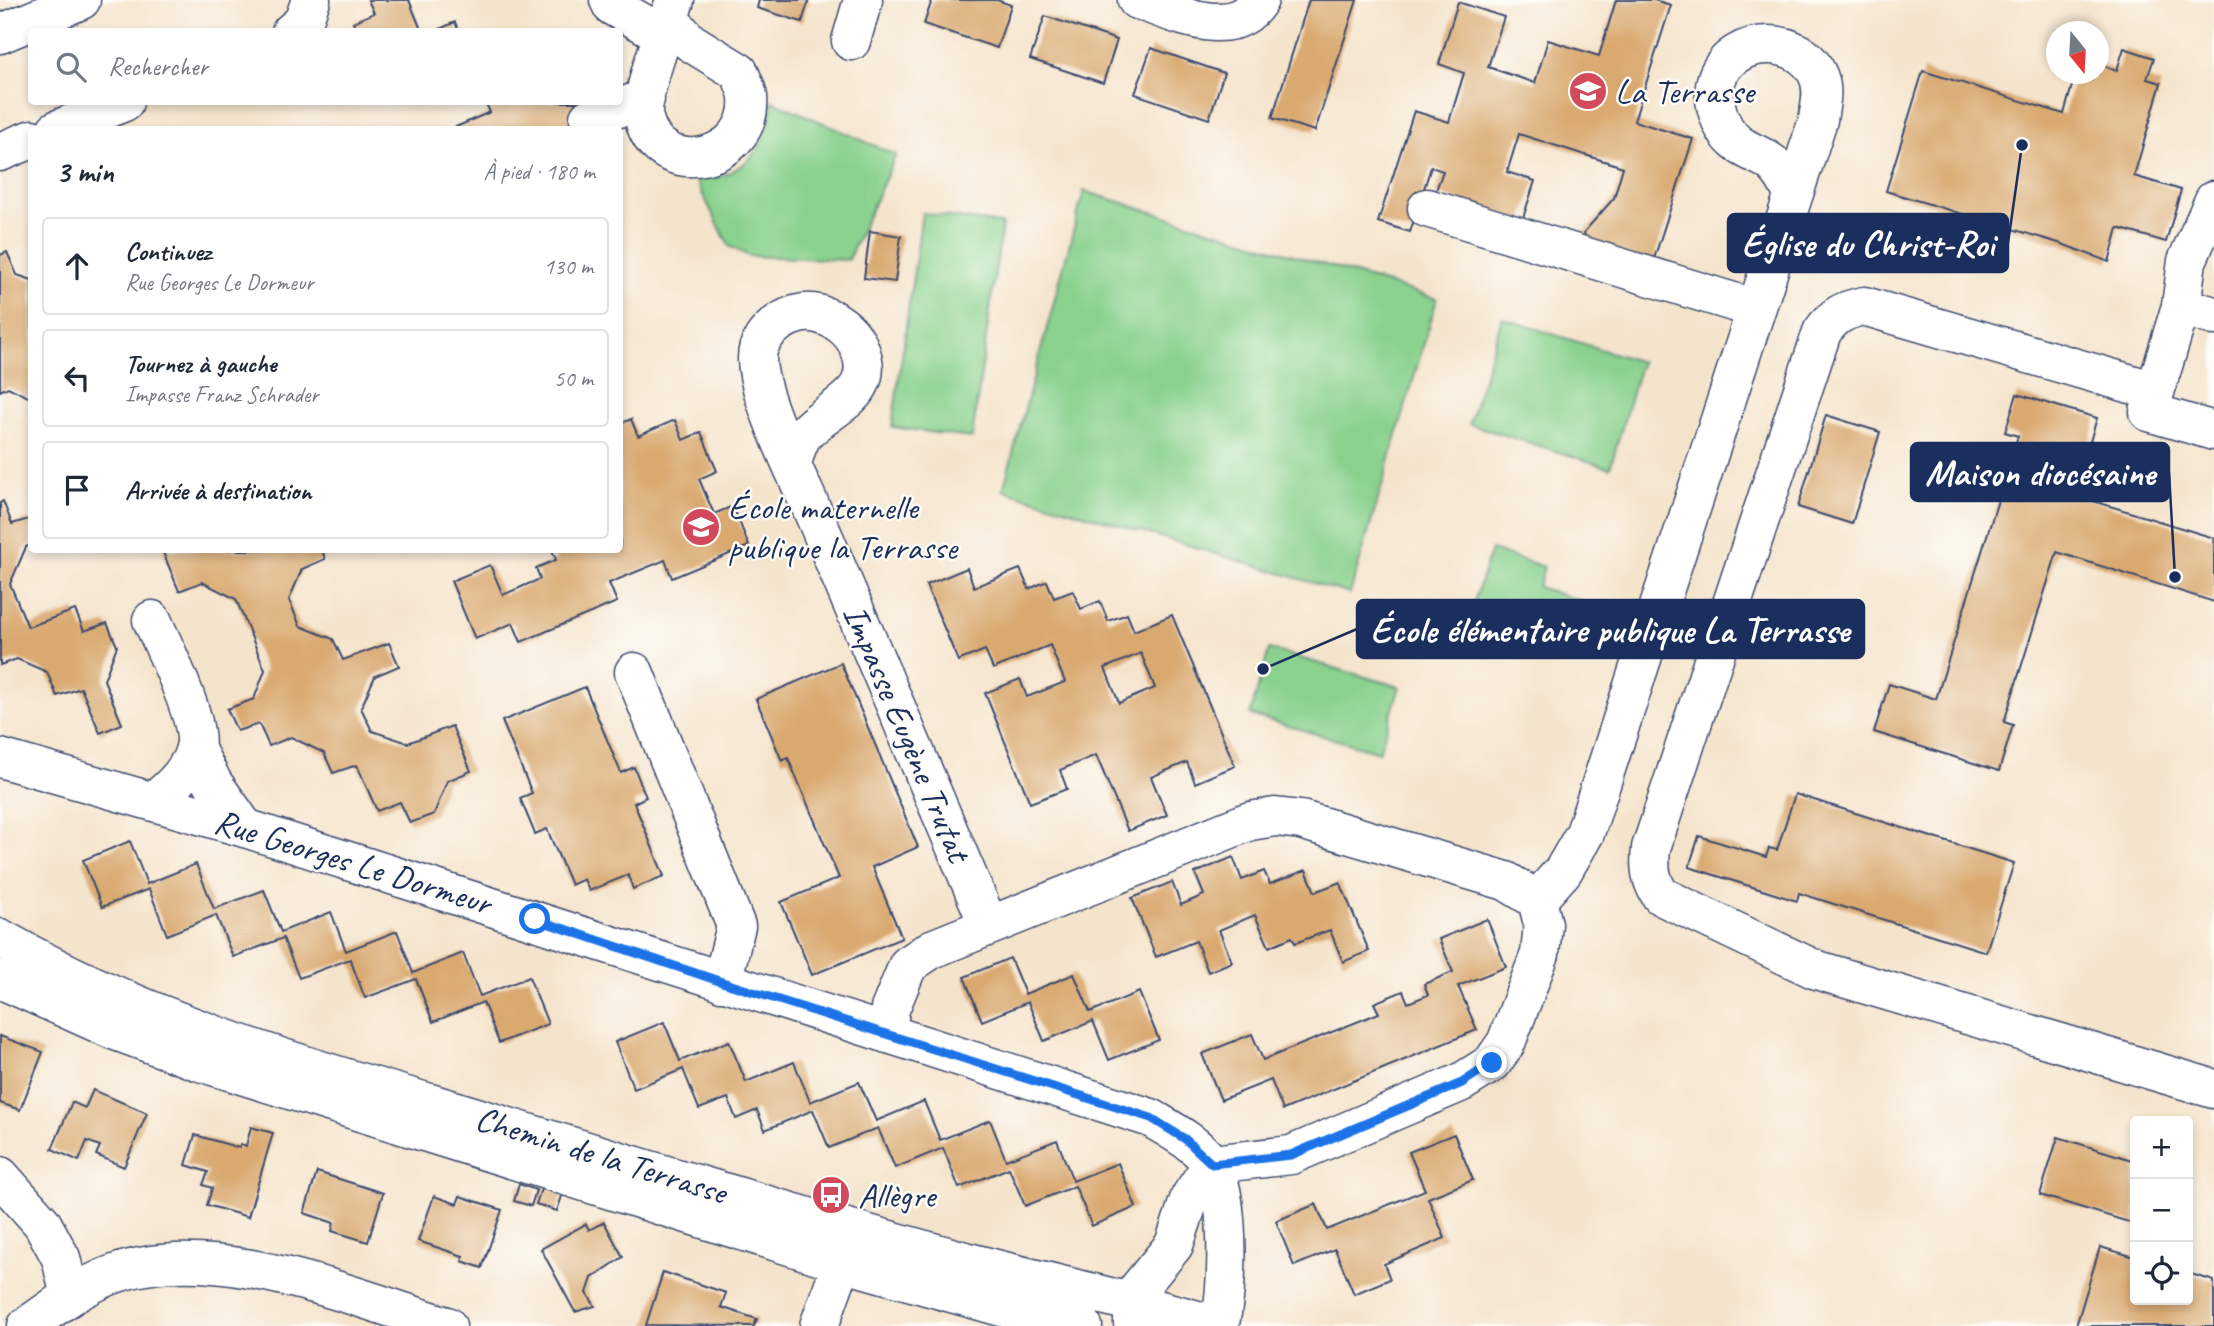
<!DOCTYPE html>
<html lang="fr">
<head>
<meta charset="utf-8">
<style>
  :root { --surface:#fff; --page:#f6f6f7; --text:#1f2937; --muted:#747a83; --line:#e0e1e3 }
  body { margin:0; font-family:Caveat,sans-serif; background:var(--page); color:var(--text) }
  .controls { position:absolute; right:21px; bottom:21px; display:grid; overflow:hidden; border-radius:7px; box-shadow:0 4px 10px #0003 }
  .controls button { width:63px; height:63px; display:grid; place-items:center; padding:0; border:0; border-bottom:2px solid var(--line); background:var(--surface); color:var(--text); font:35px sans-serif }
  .compass { position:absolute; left:2046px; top:21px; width:63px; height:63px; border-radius:50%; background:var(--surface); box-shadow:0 4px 10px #0003; rotate:162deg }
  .stop { position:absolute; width:21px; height:21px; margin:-16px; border:5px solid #1a73e8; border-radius:50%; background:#fff }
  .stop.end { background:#1a73e8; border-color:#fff; box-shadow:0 2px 7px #0008 }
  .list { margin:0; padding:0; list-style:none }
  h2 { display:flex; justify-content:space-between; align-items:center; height:91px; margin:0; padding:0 28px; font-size:30px }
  h2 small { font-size:23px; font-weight:400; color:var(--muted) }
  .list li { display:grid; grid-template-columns:46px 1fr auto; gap:21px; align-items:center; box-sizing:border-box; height:98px; margin:0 14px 14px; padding:0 14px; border:2px solid var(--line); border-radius:7px }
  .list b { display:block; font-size:26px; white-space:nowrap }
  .list p { margin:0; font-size:23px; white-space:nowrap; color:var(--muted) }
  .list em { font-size:23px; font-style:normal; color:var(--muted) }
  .icon { flex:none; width:38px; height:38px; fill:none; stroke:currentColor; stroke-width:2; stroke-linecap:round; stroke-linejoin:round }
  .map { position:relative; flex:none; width:2214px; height:1326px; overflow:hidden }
  .search { position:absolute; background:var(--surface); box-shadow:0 4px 10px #0003; left:28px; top:28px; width:595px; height:77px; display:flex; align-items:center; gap:18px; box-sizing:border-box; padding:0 24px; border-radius:7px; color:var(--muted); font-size:26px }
  .panel { position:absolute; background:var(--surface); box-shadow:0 4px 10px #0003; left:28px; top:126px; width:595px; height:427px; border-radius:7px }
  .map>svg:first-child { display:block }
  .green { fill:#89d18d; stroke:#528076; stroke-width:2 }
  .building { fill:#d9a96f; fill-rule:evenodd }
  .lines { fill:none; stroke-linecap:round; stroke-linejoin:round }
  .minor-casing { stroke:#3c4a6e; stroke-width:41 }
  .minor { stroke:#fff; stroke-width:38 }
  .route { stroke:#1a73e8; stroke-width:9 }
  .labels { text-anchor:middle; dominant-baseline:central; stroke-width:5; stroke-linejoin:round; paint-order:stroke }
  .poi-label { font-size:35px; fill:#1b2f5e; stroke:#fdfcf7; text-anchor:start }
  .street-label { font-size:35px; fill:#1b2f5e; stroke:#fdfcf7 }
  .leader { fill:none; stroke:#1b2f5e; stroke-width:2.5 }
  .callout-dot { fill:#1b2f5e; stroke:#fdfcf7; stroke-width:2.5 }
  .callout { fill:#1b2f5e; stroke:#1b2f5e; stroke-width:2.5 }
  .callout-label { font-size:37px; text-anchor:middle; font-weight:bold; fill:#fff }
</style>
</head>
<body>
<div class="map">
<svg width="2214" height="1326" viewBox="0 0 2214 1326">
  <rect width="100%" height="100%" fill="#fdfcf7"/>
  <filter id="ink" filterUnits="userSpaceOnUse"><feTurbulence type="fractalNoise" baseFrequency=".0143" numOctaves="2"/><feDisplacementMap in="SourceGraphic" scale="14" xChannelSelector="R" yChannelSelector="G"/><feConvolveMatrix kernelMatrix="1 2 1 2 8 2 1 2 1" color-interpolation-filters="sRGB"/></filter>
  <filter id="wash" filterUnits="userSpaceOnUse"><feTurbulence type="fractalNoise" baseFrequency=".00686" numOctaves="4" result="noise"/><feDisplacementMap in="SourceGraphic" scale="28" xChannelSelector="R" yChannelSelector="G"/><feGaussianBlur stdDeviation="1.57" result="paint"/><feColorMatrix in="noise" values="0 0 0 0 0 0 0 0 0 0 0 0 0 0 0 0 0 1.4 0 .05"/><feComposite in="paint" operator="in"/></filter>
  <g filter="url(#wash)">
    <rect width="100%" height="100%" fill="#f5e4cc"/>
    <!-- green -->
    <g class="green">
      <path d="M 773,101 L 896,155 L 848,260 L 749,256 L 729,246 L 696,181 C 746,176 767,149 773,101 Z"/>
      <polygon points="1084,191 1437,299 1350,594 1003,490"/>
      <polygon points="922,213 1002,224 972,438 892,427"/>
      <polygon points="1502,318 1641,362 1610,468 1469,424"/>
      <polygon points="1491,550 1544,567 1538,587 1602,608 1587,654 1469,617"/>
      <polygon points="1269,649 1400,687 1379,752 1250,715"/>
    </g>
    <g id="blocks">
      <!-- building -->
      <g class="building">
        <polygon points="368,0 409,0 422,32 357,32 353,22 374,13"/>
        <polygon points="759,0 809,0 802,22 757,8"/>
        <polygon points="932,0 997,0 1011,5 997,48 924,24"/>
        <polygon points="1309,0 1357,0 1315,131 1272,118"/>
        <polygon points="1616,0 1654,0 1671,5 1634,121 1693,139 1652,265 1585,237 1584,232 1614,198 1623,167 1519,134 1507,172 1535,181 1522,221 1435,193 1443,171 1431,167 1410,232 1378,222 1414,111 1449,122 1464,73 1439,64 1458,2 1504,17 1488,67 1535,83 1548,40 1599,56"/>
        <polygon points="1045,16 1117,40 1103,83 1030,59"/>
        <polygon points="455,22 459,32 433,32"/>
        <polygon points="1151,48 1224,73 1209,119 1135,94"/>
        <polygon points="2124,48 2154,58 2147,79 2161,83 2134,176 2181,190 2166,242 2118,228 2109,262 2062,244 1886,191 1923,71 2064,114 2075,75 2092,80 2094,74 2098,74 2098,64 2117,70"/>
        <polygon points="485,102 590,102 590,130 449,130 490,112"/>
        <polygon points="870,231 901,236 895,282 864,278"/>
        <polygon points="7,252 17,275 32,280 32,399 8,387 0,391 0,255"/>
        <polygon points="2017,394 2097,418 2074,495 2214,538 2214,602 2057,552 2004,722 2013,725 1999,771 1874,732 1889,684 1936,699 2018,436 2005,432"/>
        <polygon points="1826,415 1880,432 1852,524 1798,507"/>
        <polygon points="631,419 638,436 675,420 683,440 701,432 717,471 699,479 714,514 733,506 749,546 672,578 665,560 609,583 617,602 521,642 513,623 475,639 451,581 490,565 503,595 540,579 536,568 556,560 552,550 620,550 620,424"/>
        <polygon points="3,501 12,524 32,518 32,544 26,547 10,584 28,627 75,610 84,631 107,623 117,646 104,680 122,724 100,733 81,688 57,696 47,672 17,659 0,665 0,503"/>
        <polygon points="162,550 322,550 325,559 302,569 289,600 300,626 333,639 343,660 389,643 399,666 375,676 361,708 372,731 408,743 452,726 471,771 447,781 434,814 410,823 400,802 377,811 357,765 333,773 324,753 291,737 269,746 259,724 237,731 227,709 254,699 265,670 236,599 202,582 179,591"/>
        <path d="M 967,568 L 974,587 L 1020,569 L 1029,589 L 1047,581 L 1054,598 L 1073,591 L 1081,609 L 1100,601 L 1108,621 L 1127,614 L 1134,631 L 1172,615 L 1235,766 L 1195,783 L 1187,762 L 1151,777 L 1167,815 L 1128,831 L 1096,755 L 1060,770 L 1067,789 L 1030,803 L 985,693 L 1020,679 L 1027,697 L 1065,682 L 1050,645 L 993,669 L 985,650 L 958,661 L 926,585 ZM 1141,653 L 1155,688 L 1119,703 L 1105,668 Z"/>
        <polygon points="841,663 918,847 872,867 902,938 812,975 781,902 839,878 788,758 782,761 756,699"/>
        <polygon points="585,687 621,773 634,767 646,797 634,803 664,876 633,889 628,875 589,891 584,879 571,885 547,829 535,834 520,798 532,793 502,721"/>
        <polygon points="1795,794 2014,863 1986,952 1799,893 1797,901 1689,867 1699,836 1766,857 1769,848 1777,850"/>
        <polygon points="130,841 147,884 196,864 214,909 264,890 281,932 331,912 346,951 397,931 413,973 463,953 480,996 529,977 548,1024 499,1043 483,1002 433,1022 416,979 365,998 350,959 299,978 283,938 233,957 216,915 167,935 149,889 102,907 83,860"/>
        <polygon points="1233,857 1242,880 1264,871 1270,884 1306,870 1315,892 1340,882 1369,951 1343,962 1330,930 1295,943 1292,937 1269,947 1255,915 1219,930 1232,962 1208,972 1196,941 1156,957 1132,898 1172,882 1181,905 1204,895 1195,873"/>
        <polygon points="1487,919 1506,967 1458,986 1477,1030 1283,1110 1271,1080 1221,1100 1202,1054 1252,1034 1263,1060 1379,1013 1374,1003 1403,991 1408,1003 1428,995 1424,984 1453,972 1439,939"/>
        <polygon points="1010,958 1025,994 1074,974 1090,1012 1139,992 1159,1040 1109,1060 1093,1021 1044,1041 1028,1002 982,1021 964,977"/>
        <polygon points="664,1022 680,1061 729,1041 746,1082 794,1062 810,1102 859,1082 876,1121 924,1101 940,1140 990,1120 1006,1160 1057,1140 1073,1181 1118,1163 1136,1207 1092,1226 1075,1186 1025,1206 1009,1168 959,1188 943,1148 895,1168 878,1128 829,1148 813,1110 765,1130 757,1110 736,1119 728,1098 699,1109 683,1069 634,1089 615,1042"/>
        <polygon points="0,1036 43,1052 20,1110 0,1103"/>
        <polygon points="93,1090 147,1113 124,1167 96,1155 100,1146 87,1141 79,1161 52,1149 72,1102 85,1108"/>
        <polygon points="251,1127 273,1133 248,1217 207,1205 212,1188 203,1185 208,1172 186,1165 195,1135 240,1148 241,1144 246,1146"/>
        <polygon points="1454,1134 1473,1180 1428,1198 1445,1238 1384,1264 1390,1279 1354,1294 1335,1249 1294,1266 1276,1221 1316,1204 1327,1230 1425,1190 1409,1152"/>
        <polygon points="2058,1137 2135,1161 2135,1224 2040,1195"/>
        <polygon points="317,1172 383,1193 368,1242 332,1231 334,1223 304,1213"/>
        <polygon points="519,1184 536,1190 531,1206 514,1201"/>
        <polygon points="542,1186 563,1193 557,1211 536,1204"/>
        <polygon points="434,1196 457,1204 460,1196 502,1210 482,1268 462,1261 463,1256 418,1241"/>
        <polygon points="604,1222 623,1257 592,1278 587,1293 595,1306 575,1312 541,1249 586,1224 589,1230"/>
        <polygon points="2100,1247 2135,1257 2135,1300 2188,1300 2188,1273 2214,1281 2214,1326 2076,1326"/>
        <polygon points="663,1272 726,1293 721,1307 757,1319 754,1326 646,1325"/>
      </g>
    </g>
  </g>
  <g filter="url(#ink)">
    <use href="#blocks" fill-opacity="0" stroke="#3c4a6e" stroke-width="2"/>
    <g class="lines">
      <defs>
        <g id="minor">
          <polyline points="609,0 612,6 664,35"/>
          <path d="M 1137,0 C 1174,12 1233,43 1259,0"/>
          <path d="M 669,19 L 690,42 L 739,72 C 742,79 747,89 748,97 C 754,160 660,183 644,119 C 638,96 667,26 675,0"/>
          <polyline points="291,32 303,22 311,0"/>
          <polyline points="0,34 81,0"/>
          <polyline points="851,41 863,0"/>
          <polyline points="589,118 645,99"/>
          <polyline points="56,130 124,102"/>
          <polyline points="0,152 32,139"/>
          <polyline points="2214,200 2187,261 2181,306 2149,412 2214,431"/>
          <polyline points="1427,208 1756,309"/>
          <polyline points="2181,306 2214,316"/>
          <path d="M 2155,391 L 1864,306 C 1844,310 1834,315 1822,332 L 1651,848 C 1649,867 1650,880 1661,896 L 1814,969 L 2214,1089"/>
          <path d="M 792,463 C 795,454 798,441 804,434 C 830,405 881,395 858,345 C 849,328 836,319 818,314 C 793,307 757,331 757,358 C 757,398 800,481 817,521 C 874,656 932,791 989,926"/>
          <path d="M 152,620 C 164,647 202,723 195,749 C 189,770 171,788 155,800"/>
          <polyline points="634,672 736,926 722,982"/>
          <polyline points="195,748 213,783 245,828"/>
          <path d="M 0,758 L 245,828 L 1151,1118 C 1171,1130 1196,1143 1211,1163 C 1231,1192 1229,1293 1219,1326"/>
          <path d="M 1537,900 L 1563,871 L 1585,833 L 1818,120 C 1820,105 1824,92 1819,78 C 1803,34 1733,34 1717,78 C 1710,98 1720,129 1736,142 C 1747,152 1763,155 1773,164 C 1783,173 1788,183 1793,195"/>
          <path d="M 0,938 C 146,1020 291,1062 450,1109 C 622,1162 795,1215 969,1262 C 1052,1284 1135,1301 1218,1326"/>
          <polyline points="0,979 113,1030 197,1061 841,1262 1030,1315 1083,1326"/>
          <polyline points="887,1034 890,1009 908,965 932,949 1250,821 1275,817 1301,820 1506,881 1537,900"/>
          <polyline points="1212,1164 1291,1155 1462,1082 1492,1063 1506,1043 1540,954 1543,924 1537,900"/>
          <polyline points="0,1176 42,1223 61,1258 70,1296"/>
          <polyline points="1133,1324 1133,1300 1138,1289 1174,1245 1190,1197 1212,1164"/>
          <path d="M 27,1326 C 53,1308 79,1288 109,1276 C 209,1236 349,1296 447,1326"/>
          <polyline points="819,1326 851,1237"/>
        </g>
      </defs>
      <!-- minor casing -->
      <use href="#minor" class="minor-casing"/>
      <!-- minor -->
      <use href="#minor" class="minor"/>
    </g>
  </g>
  <g class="lines" filter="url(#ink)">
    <!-- route -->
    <polyline class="route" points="535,919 722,982 1151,1118 1185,1139 1212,1164 1291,1155 1462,1083 1492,1063"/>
  </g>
  <!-- icons -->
  <defs>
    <symbol id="school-disc" viewBox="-11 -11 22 22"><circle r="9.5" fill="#d1495b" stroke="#fdfcf7"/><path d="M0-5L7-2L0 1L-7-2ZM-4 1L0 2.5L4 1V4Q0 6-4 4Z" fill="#fff"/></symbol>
    <symbol id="bus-disc" viewBox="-11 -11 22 22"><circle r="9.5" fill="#d1495b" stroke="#fdfcf7"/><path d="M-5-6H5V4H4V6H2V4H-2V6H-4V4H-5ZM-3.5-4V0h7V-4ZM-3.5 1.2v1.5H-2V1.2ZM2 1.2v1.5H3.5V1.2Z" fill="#fff"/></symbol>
  </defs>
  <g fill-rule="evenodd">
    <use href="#school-disc" x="1566" y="69" width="44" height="44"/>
    <use href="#school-disc" x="679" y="505" width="44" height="44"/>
    <use href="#bus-disc" x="809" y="1173" width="44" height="44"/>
  </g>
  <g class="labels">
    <!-- poi labels -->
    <g class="poi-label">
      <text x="1615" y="91">La Terrasse</text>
      <text x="728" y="507">École maternelle<tspan x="728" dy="40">publique la Terrasse</tspan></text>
      <text x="858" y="1195">Allègre</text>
    </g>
    <!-- street labels -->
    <g class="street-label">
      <text transform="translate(907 733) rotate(67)">Impasse Eugène Trutat</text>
      <text transform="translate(353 862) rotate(17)">Rue Georges Le Dormeur</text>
      <text transform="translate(601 1155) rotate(17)">Chemin de la Terrasse</text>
    </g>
  </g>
  <!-- callouts -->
  <path class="leader" d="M2022 145L2008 243M2175 577L2169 472M1263 669L1357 629"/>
  <g class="callout-dot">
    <circle cx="2022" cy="145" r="7"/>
    <circle cx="2175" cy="577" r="7"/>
    <circle cx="1263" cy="669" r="7"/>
  </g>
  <g class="callout">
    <rect x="1728" y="214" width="280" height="58" rx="7"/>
    <rect x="1911" y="443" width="258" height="58" rx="7"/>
    <rect x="1357" y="600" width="507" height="58" rx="7"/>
  </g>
  <g class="callout-label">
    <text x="1868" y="256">Église du Christ-Roi</text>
    <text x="2040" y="485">Maison diocésaine</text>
    <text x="1610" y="642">École élémentaire publique La Terrasse</text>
  </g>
</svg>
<div class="controls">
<button>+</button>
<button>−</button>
<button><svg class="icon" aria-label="locate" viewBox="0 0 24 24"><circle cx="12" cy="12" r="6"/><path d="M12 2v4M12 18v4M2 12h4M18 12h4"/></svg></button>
</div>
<svg class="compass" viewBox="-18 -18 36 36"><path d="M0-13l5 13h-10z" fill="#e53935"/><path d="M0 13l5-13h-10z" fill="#747a83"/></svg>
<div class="stop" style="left:535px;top:919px"></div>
<div class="stop end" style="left:1492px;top:1063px"></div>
<div class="search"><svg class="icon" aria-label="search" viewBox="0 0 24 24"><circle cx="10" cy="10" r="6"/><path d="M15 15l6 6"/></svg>Rechercher</div>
<section class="panel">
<h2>3 min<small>À pied · 180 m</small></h2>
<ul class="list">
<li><svg class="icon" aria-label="ahead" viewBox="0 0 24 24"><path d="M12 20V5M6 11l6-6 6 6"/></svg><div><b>Continuez</b><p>Rue Georges Le Dormeur</p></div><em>130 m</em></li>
<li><svg class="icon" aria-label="left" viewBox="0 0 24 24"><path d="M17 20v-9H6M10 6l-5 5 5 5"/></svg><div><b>Tournez à gauche</b><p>Impasse Franz Schrader</p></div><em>50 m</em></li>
<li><svg class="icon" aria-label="arrive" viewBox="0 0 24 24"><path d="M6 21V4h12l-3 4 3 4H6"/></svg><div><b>Arrivée à destination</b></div></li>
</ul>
</section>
</div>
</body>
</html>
